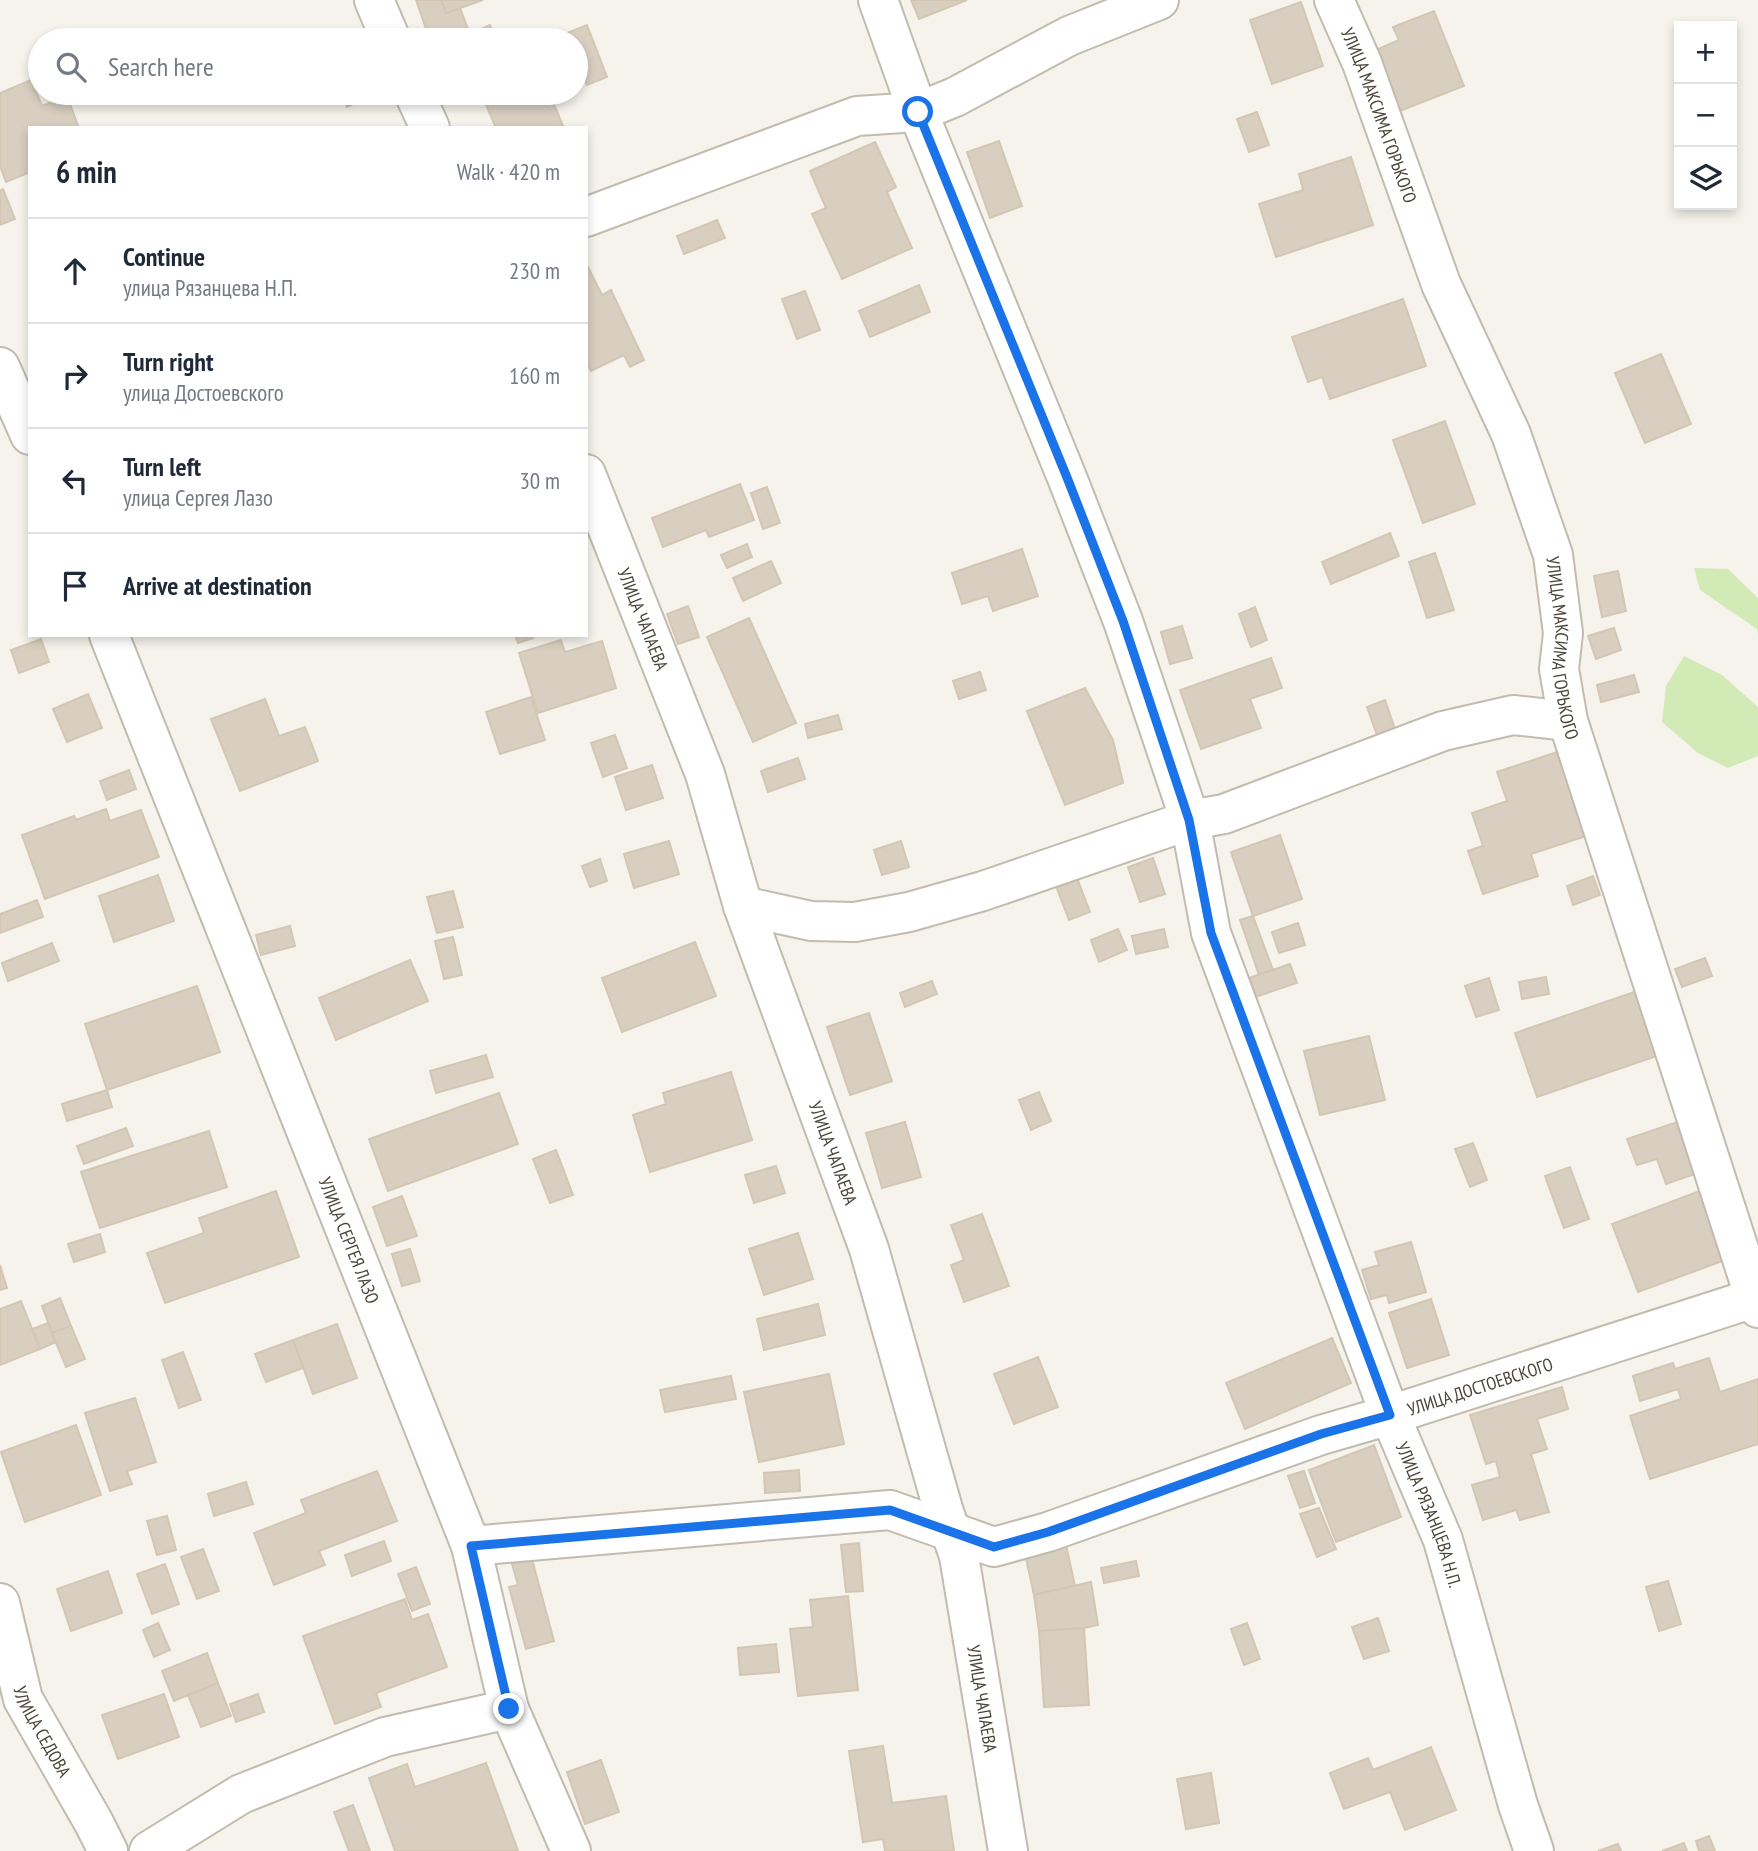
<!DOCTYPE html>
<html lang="en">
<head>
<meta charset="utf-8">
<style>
  :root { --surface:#fff; --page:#f6f6f7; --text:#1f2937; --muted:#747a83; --line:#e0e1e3 }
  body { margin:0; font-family:"PT Sans Narrow",sans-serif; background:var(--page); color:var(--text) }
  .controls { position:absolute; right:21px; top:21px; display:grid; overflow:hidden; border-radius:0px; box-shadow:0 4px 10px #0003 }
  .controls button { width:63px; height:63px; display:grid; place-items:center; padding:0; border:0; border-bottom:2px solid var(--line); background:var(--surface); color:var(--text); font:35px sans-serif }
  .stop { position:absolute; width:21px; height:21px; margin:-16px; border:5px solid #1a73e8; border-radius:50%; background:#fff }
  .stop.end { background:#1a73e8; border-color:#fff; box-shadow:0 2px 7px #0008 }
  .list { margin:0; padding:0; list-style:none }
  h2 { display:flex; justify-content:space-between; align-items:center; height:91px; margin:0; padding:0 28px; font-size:30px }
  h2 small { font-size:23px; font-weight:400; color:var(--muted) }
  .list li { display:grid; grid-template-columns:46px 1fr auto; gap:21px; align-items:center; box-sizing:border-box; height:105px; padding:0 28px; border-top:2px solid var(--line) }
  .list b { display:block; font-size:26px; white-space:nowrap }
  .list p { margin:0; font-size:23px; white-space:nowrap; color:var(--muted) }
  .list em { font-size:23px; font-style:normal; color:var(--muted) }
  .icon { flex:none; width:38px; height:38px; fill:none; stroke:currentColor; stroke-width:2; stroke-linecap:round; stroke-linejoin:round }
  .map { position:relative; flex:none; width:1758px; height:1851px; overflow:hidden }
  .search { position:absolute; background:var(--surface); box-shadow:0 4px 10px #0003; left:28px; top:28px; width:560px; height:77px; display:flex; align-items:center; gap:18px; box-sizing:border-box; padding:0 24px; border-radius:38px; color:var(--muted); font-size:26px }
  .panel { position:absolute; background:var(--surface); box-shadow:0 4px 10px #0003; left:28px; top:126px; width:560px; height:511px; border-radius:0px }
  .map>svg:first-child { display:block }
  .green { fill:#d2eab5 }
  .building { fill:#d8cfc1; stroke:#d3c7b4; stroke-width:2 }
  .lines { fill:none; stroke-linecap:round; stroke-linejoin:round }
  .minor-casing { stroke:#c2bbae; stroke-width:42 }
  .minor { stroke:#fff; stroke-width:38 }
  .route { stroke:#1a73e8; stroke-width:9 }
  .labels { text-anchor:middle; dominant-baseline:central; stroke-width:5; stroke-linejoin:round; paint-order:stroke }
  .street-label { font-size:18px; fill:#4b4439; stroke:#fff }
</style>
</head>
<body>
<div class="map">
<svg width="1758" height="1851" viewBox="0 0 1758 1851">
  <rect width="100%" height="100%" fill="#f6f3ec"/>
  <!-- green -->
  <g class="green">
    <polygon points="1694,568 1728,569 1758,598 1758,635 1757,629 1700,590"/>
    <polygon points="1684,656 1722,675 1758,707 1758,756 1728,768 1698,753 1662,722 1666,686"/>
  </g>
  <!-- building -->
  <g class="building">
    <polygon points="416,0 441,0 446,13 460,8 470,34 451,40 430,40"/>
    <polygon points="441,0 483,0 446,13"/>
    <polygon points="911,0 967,0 919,19"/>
    <polygon points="1301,2 1323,66 1272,84 1250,20"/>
    <polygon points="1434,11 1464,86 1400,111 1376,50 1399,40 1393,27"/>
    <polygon points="490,25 496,40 452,40 470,34"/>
    <polygon points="587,25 607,77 587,85 576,56 576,40 570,40 567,33"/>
    <polygon points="31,80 42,106 67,96 79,128 30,128 30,172 6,182 0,166 0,93"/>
    <polygon points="340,93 377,93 347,107"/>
    <polygon points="481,93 549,93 564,128 496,128"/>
    <polygon points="1257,112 1269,145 1249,152 1237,119"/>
    <polygon points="999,141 1022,206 990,218 967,152"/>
    <polygon points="875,142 896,187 887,192 912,248 842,279 812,214 826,208 810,171"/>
    <polygon points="1351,157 1373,225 1276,257 1259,204 1303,190 1299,174"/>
    <polygon points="3,189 15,219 0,225 0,191"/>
    <polygon points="717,220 725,238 684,254 677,236"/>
    <polygon points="586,263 602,295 611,290 644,360 630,367 624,355 591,371 586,360"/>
    <polygon points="919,285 930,312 870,337 859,311"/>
    <polygon points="805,291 820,330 797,339 782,299"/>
    <polygon points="1403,299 1426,366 1330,399 1322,377 1308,382 1292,337"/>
    <polygon points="1661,354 1691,424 1645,443 1615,373"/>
    <polygon points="1445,421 1475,504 1423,523 1393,440"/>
    <polygon points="740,484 754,520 709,537 706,530 663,547 652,518"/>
    <polygon points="767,487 780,523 763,529 751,493"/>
    <polygon points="1390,533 1399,556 1331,584 1322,562"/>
    <polygon points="747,544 752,557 727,568 721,555"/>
    <polygon points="1022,549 1038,596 993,611 988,596 962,604 952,573"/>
    <polygon points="1435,553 1454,610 1427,618 1409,562"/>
    <polygon points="771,561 781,583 743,601 733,578"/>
    <polygon points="1618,571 1626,611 1602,617 1594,576"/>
    <polygon points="688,606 699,637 678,644 667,614"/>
    <polygon points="1255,607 1267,640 1251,647 1239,614"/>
    <polygon points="749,618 796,723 753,742 707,637"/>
    <polygon points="1182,626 1192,658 1170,664 1161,632"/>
    <polygon points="1614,628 1621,650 1596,659 1588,636"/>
    <polygon points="515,635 532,635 533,638 518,643"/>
    <polygon points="41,639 49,662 19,673 11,650"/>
    <polygon points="561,640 565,652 602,641 616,688 538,713 519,653"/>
    <polygon points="1271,658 1282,688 1250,699 1261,728 1201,749 1180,690"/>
    <polygon points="980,672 986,690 959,699 953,681"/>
    <polygon points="1634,675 1639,692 1601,702 1597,685"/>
    <polygon points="1085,688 1113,740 1123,783 1065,805 1027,711"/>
    <polygon points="88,694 102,728 67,742 53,709"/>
    <polygon points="531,697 545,740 500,754 486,712"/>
    <polygon points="265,699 279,736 305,727 318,761 240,791 211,719"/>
    <polygon points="1385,700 1395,729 1377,735 1367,707"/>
    <polygon points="838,715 842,729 808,738 805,724"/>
    <polygon points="615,735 627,768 603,777 591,743"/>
    <polygon points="1557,752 1586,836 1531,854 1538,876 1483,894 1468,851 1483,846 1472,813 1507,801 1497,772"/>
    <polygon points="798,758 805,779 768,792 761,771"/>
    <polygon points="652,765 663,798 626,810 615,777"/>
    <polygon points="129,770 136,789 107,800 100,781"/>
    <polygon points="106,809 110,821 141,810 159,857 45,899 22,835 74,816 76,820"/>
    <polygon points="1280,835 1302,899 1253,916 1231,852"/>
    <polygon points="669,841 679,874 634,888 624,854"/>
    <polygon points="901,841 909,867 882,875 874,850"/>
    <polygon points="1153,858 1165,894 1140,902 1128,867"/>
    <polygon points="600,859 607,881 590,887 582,866"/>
    <polygon points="158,875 174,921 114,942 99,896"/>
    <polygon points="1593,876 1600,895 1573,905 1567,886"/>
    <polygon points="1077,878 1090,912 1069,920 1056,886"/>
    <polygon points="453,891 463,927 437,933 427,897"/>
    <polygon points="37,900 43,917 0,933 0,914"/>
    <polygon points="1253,916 1273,970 1259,975 1240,920"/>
    <polygon points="1298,923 1305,945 1279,953 1272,932"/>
    <polygon points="290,926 295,946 261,955 256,935"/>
    <polygon points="1118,929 1127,950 1099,962 1091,940"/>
    <polygon points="1164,929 1168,947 1136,954 1132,936"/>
    <polygon points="453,937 462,975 444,979 435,941"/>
    <polygon points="695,942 716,996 622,1032 602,978"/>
    <polygon points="52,943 59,961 8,981 2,963"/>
    <polygon points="1705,958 1712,976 1682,987 1675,969"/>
    <polygon points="410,960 428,1001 336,1040 319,998"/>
    <polygon points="1290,964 1297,983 1255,997 1249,978"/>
    <polygon points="1546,977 1549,994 1522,999 1519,982"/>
    <polygon points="1489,978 1499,1010 1476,1017 1465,986"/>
    <polygon points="932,981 937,994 905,1007 900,993"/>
    <polygon points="197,986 220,1052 107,1090 85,1024"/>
    <polygon points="1640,990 1663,1054 1537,1097 1515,1033"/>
    <polygon points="869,1013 892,1081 850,1095 827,1027"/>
    <polygon points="1369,1036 1385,1100 1320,1115 1304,1051"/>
    <polygon points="486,1055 493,1077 436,1093 430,1071"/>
    <polygon points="731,1072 752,1140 650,1172 633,1115 666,1104 663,1093"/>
    <polygon points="107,1090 112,1107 67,1121 62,1104"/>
    <polygon points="1039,1092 1051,1121 1031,1130 1019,1100"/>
    <polygon points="499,1093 518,1144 388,1191 369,1139"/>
    <polygon points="1683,1120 1701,1172 1666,1184 1657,1159 1637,1165 1627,1139"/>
    <polygon points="905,1122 921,1177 882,1188 866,1133"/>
    <polygon points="126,1128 133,1146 84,1164 77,1146"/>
    <polygon points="209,1131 227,1187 100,1228 81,1172"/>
    <polygon points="1473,1143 1487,1180 1470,1187 1455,1149"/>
    <polygon points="556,1150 573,1195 550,1203 533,1159"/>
    <polygon points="776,1166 785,1193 754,1203 745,1175"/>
    <polygon points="1570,1167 1589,1219 1564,1228 1545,1176"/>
    <polygon points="1705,1189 1731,1258 1638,1292 1612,1224"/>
    <polygon points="276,1191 299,1257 165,1303 147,1253 204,1233 199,1218"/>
    <polygon points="402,1196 417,1236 387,1246 373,1207"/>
    <polygon points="982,1214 1009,1286 964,1302 951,1265 964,1260 951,1225"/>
    <polygon points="798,1233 813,1279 764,1295 749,1249"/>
    <polygon points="100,1234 105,1252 74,1262 68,1244"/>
    <polygon points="1411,1242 1426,1292 1389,1303 1387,1295 1371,1299 1362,1270 1379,1265 1375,1252"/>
    <polygon points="410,1249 420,1281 402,1286 392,1254"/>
    <polygon points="0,1265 7,1288 0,1290"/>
    <polygon points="60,1298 71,1326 52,1333 42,1306"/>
    <polygon points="1431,1299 1449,1355 1407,1368 1389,1313"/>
    <polygon points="21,1301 40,1349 0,1365 0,1309"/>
    <polygon points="818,1304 825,1335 764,1350 757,1319"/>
    <polygon points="48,1323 56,1342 40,1349 32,1329"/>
    <polygon points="337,1324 357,1378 313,1394 293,1340"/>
    <polygon points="71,1326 85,1359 66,1367 52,1333"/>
    <polygon points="1332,1338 1351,1383 1245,1429 1226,1383"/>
    <polygon points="293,1340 303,1368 266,1382 255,1354"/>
    <polygon points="183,1352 201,1400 179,1408 162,1360"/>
    <polygon points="1038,1357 1058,1407 1014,1424 994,1374"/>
    <polygon points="1709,1358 1720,1392 1758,1379 1758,1444 1650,1479 1630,1416 1681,1399 1678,1389 1640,1401 1633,1376 1673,1363 1675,1369"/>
    <polygon points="829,1374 844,1444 759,1462 744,1392"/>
    <polygon points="731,1376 736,1399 665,1412 660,1390"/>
    <polygon points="1562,1387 1568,1409 1537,1419 1547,1449 1531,1454 1549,1512 1520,1520 1516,1510 1483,1520 1472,1485 1500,1477 1496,1461 1486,1464 1470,1415"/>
    <polygon points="135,1398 156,1462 127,1471 132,1484 110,1491 85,1413"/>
    <polygon points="76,1425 101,1495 25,1522 1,1452"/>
    <polygon points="1374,1445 1401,1517 1336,1542 1309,1470"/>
    <polygon points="799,1470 800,1491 765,1493 764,1473"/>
    <polygon points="377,1471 397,1521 319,1551 325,1565 274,1585 254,1533 306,1513 301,1500"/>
    <polygon points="1304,1471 1315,1503 1300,1508 1288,1476"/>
    <polygon points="246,1482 253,1504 214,1516 208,1494"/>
    <polygon points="1319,1508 1336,1549 1317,1557 1300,1514"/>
    <polygon points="167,1516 176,1550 157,1555 147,1521"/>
    <polygon points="384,1541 391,1561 352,1576 345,1555"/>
    <polygon points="859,1543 863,1591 846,1592 841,1545"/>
    <polygon points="1066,1545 1075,1586 1034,1595 1025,1554"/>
    <polygon points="203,1549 219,1591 197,1599 181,1557"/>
    <polygon points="532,1559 554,1641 526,1649 509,1587 518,1585 512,1564"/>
    <polygon points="1136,1561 1139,1576 1104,1583 1101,1568"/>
    <polygon points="165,1564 179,1604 152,1614 137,1574"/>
    <polygon points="416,1567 430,1604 412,1611 398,1574"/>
    <polygon points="108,1571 122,1613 71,1631 57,1589"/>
    <polygon points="1668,1581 1681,1624 1659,1631 1646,1587"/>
    <polygon points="1091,1582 1098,1625 1084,1628 1039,1631 1034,1595"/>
    <polygon points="848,1596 858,1690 798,1696 790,1629 813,1627 810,1600"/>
    <polygon points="405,1599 412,1620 428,1614 447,1667 376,1693 381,1707 335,1724 303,1636"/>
    <polygon points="1378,1618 1389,1651 1364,1659 1352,1627"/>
    <polygon points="158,1623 170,1650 154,1657 143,1630"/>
    <polygon points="1247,1623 1260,1659 1244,1665 1231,1629"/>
    <polygon points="1084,1628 1089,1705 1044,1707 1039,1631"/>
    <polygon points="776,1644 779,1672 740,1675 738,1648"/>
    <polygon points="207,1653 218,1683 174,1701 162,1671"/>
    <polygon points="218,1683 231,1716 201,1727 188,1695"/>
    <polygon points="164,1694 179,1737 118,1759 102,1715"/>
    <polygon points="258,1694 264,1712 236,1722 230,1704"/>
    <polygon points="883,1746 892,1803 946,1796 954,1851 885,1851 883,1839 863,1842 849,1751"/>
    <polygon points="1431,1747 1456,1810 1405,1830 1390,1792 1344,1809 1330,1773 1368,1758 1373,1770"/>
    <polygon points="601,1760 619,1812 585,1824 567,1772"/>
    <polygon points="486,1763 518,1851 395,1851 369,1778 407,1764 415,1787"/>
    <polygon points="1211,1773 1219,1823 1186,1829 1177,1779"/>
    <polygon points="353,1805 370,1851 349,1851 334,1812"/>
    <polygon points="1709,1836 1715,1851 1699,1851 1696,1841"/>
    <polygon points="1684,1843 1687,1851 1662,1851"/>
    <polygon points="1618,1844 1621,1851 1598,1851"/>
  </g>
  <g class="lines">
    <defs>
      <g id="minor">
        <polyline points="374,0 391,40"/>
        <path id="s1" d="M 878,0 L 918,112 L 1068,480 L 1123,621 L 1190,820 L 1211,933 L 1390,1415 L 1443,1540 L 1518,1805 L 1534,1851"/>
        <path id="s2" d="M 1334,0 L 1362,63 L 1441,284 L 1511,434 L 1553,555 L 1563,633 L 1559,669 L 1568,721 L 1758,1308"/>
        <polyline points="414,93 430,128"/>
        <polyline points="586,217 857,116 918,112 955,97 1069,36 1159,0"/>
        <polyline points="0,367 30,435"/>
        <path id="s3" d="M 586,474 L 705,774 L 743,906 L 869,1249 L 943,1509 L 959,1556 L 1008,1851"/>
        <path id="s4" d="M 109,635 L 471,1546 L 509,1709 L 571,1851"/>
        <polyline points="743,906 811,921 855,922 909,912 983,891 1190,820 1224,814 1443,731 1513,715 1568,721"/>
        <path id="s5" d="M 471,1546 L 890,1510 L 994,1547 L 1048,1532 L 1321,1435 L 1390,1415 L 1754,1298"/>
        <path id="s6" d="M 0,1603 L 23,1699 L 94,1823 L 108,1851"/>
        <polyline points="149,1851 241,1794 385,1737 509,1709"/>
      </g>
    </defs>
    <!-- minor casing -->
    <use href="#minor" class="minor-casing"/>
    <!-- minor -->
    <use href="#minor" class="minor"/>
  </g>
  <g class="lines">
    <!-- route -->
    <polyline class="route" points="509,1709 471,1546 890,1510 994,1547 1048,1532 1321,1434 1390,1415 1211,933 1189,820 1123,621 1068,480 918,112"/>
  </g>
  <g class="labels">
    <!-- street labels -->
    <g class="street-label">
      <text stroke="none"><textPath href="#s2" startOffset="124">УЛИЦА МАКСИМА ГОРЬКОГО</textPath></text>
      <text stroke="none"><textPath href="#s3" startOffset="156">УЛИЦА ЧАПАЕВА</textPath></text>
      <text stroke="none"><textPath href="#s2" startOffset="691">УЛИЦА МАКСИМА ГОРЬКОГО</textPath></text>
      <text stroke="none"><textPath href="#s3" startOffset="723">УЛИЦА ЧАПАЕВА</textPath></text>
      <text stroke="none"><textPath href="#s4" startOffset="651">УЛИЦА СЕРГЕЯ ЛАЗО</textPath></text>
      <text stroke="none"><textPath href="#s5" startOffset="1043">УЛИЦА ДОСТОЕВСКОГО</textPath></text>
      <text stroke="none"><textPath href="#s1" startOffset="1614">УЛИЦА РЯЗАНЦЕВА Н.П.</textPath></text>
      <text stroke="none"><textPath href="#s3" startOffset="1290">УЛИЦА ЧАПАЕВА</textPath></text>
      <text stroke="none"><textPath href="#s6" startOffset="136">УЛИЦА СЕДОВА</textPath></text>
    </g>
  </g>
</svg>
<div class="controls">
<button>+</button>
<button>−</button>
<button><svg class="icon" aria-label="layers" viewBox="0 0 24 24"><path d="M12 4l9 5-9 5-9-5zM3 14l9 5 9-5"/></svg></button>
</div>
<div class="stop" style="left:918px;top:112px"></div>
<div class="stop end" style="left:509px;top:1709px"></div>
<div class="search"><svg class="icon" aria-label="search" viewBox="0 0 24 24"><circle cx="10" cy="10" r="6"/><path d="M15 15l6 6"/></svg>Search here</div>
<section class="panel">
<h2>6 min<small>Walk · 420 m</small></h2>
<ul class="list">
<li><svg class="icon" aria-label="ahead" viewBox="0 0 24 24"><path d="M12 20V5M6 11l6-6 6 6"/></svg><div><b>Continue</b><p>улица Рязанцева Н.П.</p></div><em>230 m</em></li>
<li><svg class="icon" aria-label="right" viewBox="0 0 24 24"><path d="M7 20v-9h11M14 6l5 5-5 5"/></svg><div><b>Turn right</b><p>улица Достоевского</p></div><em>160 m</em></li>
<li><svg class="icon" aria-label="left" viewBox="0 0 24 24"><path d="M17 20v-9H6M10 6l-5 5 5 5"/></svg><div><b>Turn left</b><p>улица Сергея Лазо</p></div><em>30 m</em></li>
<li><svg class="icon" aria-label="arrive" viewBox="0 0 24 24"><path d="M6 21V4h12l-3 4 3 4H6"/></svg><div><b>Arrive at destination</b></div></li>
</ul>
</section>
</div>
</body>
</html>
